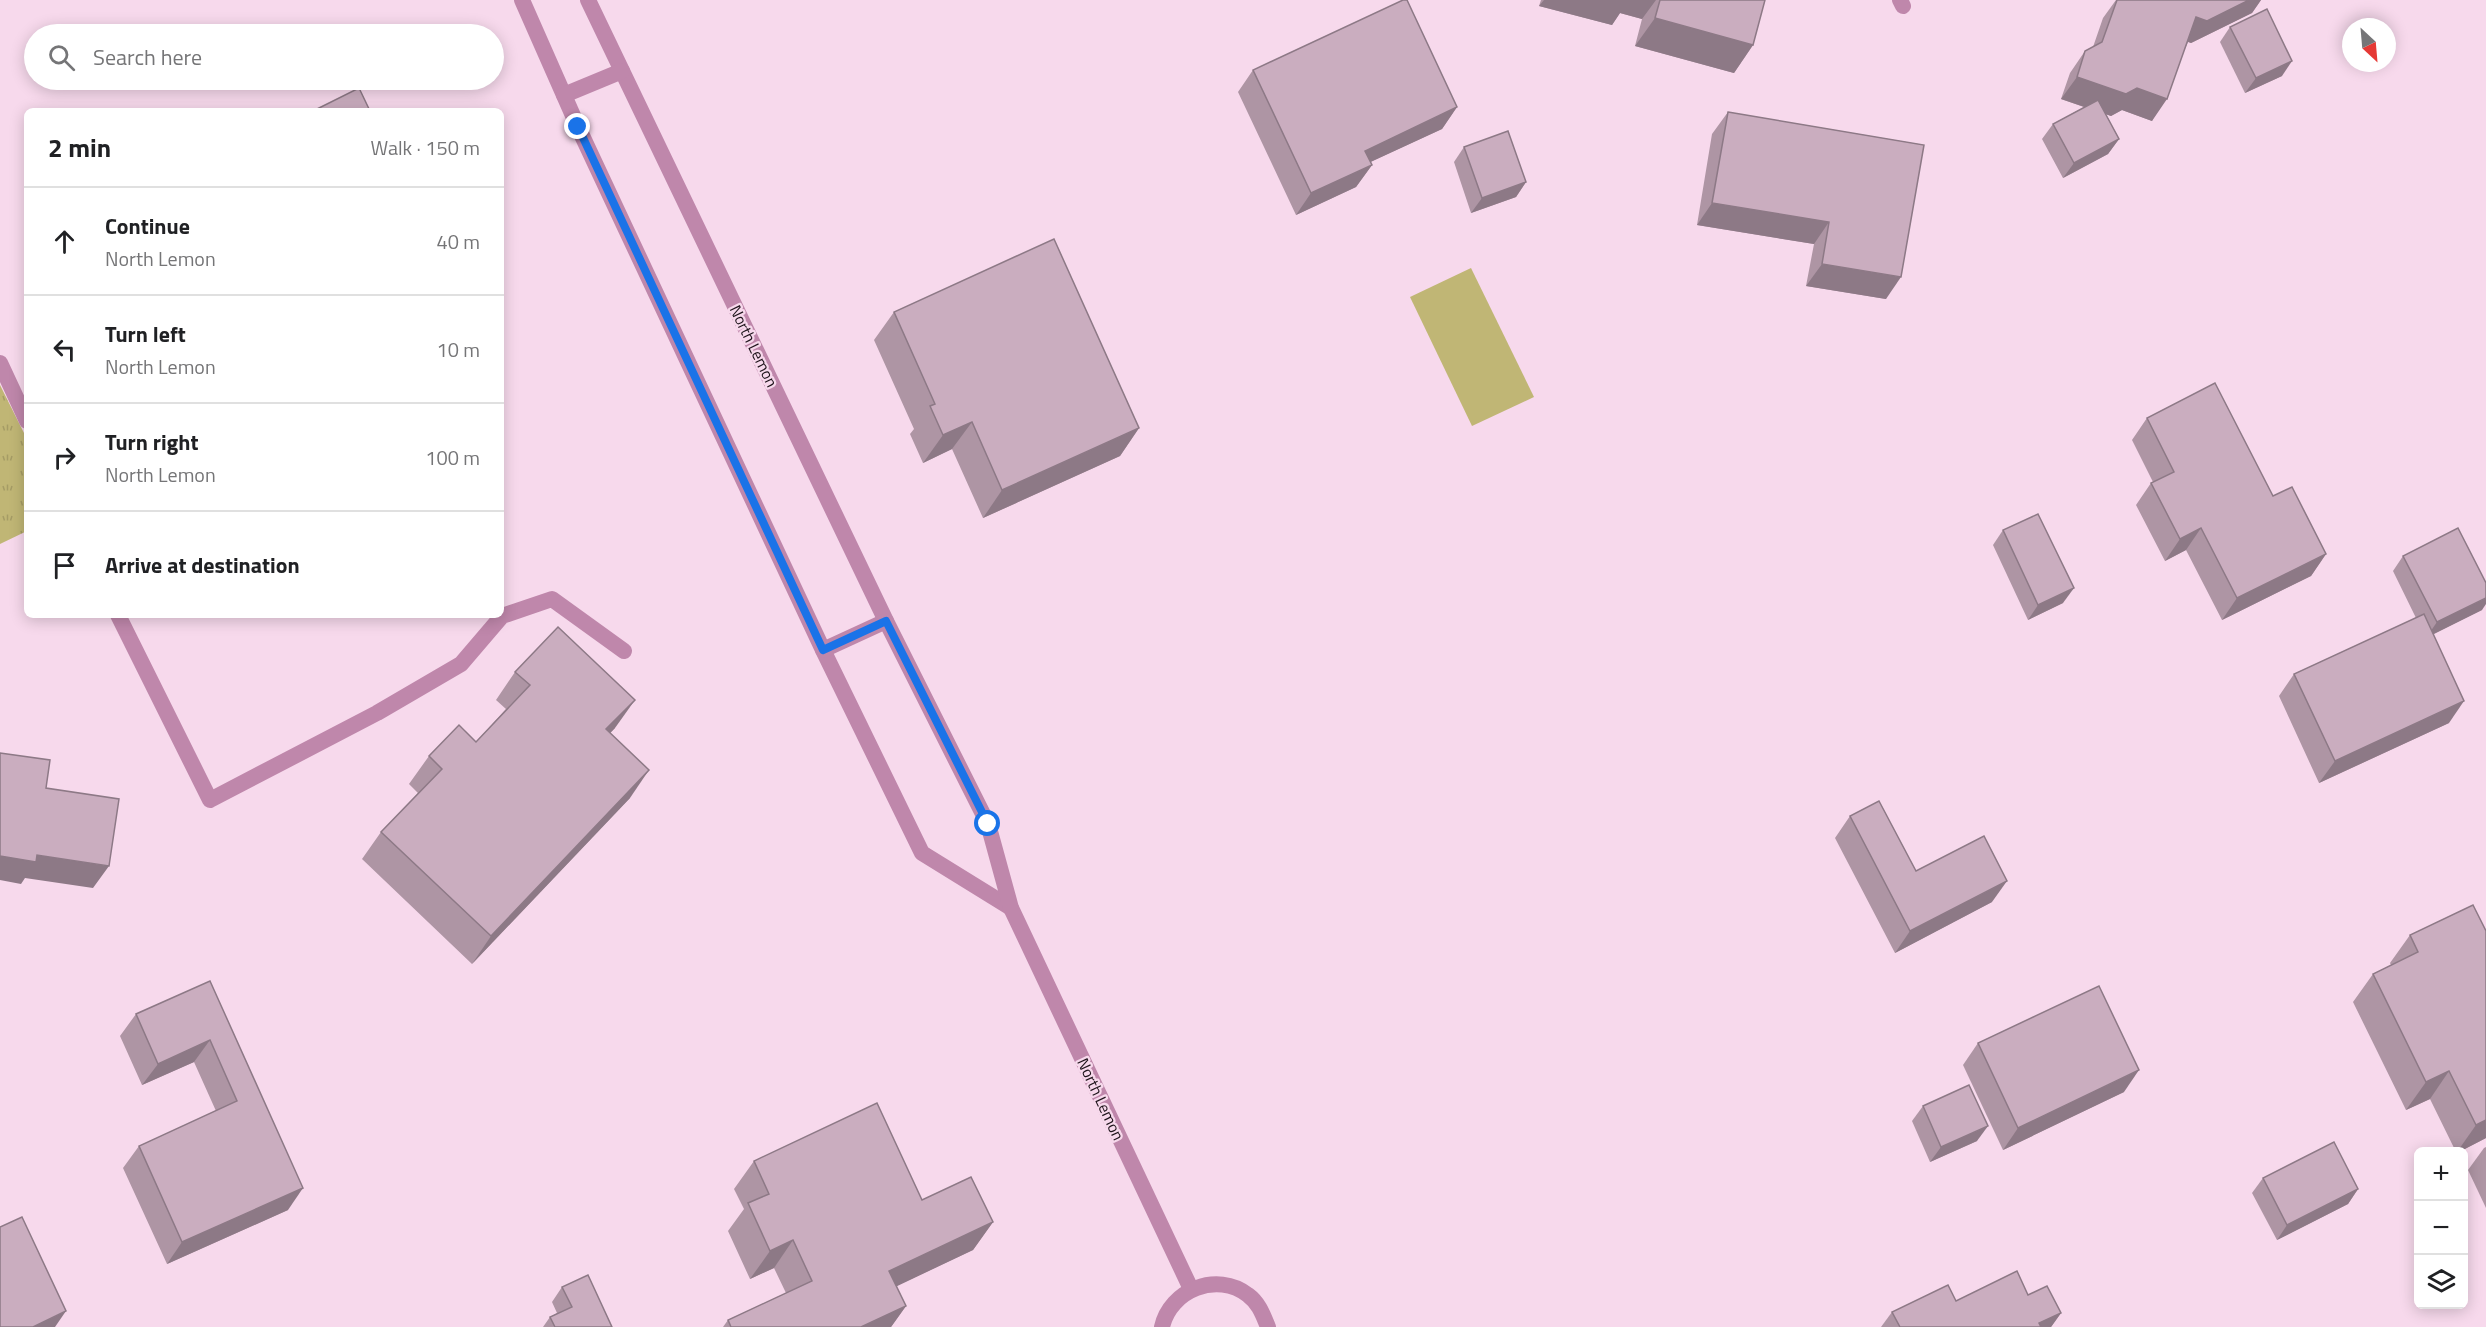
<!DOCTYPE html>
<html lang="en">
<head>
<meta charset="utf-8">
<style>
  :root { --surface:#fff; --page:#f2f2f2; --text:#202124; --muted:#757577; --line:#e0e0e0 }
  body { margin:0; font-family:"Titillium Web",sans-serif; background:var(--page); color:var(--text) }
  .controls { position:absolute; right:18px; bottom:18px; display:grid; overflow:hidden; border-radius:9px; box-shadow:0 3px 15px #0003 }
  .controls button { width:54px; height:54px; display:grid; place-items:center; padding:0; border:0; border-bottom:2px solid var(--line); background:var(--surface); color:var(--text); font:30px sans-serif }
  .compass { position:absolute; left:2342px; top:18px; width:54px; height:54px; border-radius:50%; background:var(--surface); box-shadow:0 3px 15px #0003; rotate:154deg }
  .stop { position:absolute; width:18px; height:18px; margin:-14px; border:4px solid #1a73e8; border-radius:50%; background:#fff }
  .stop.end { background:#1a73e8; border-color:#fff; box-shadow:0 2px 6px #0008 }
  .list { margin:0; padding:0; list-style:none }
  h2 { display:flex; justify-content:space-between; align-items:center; height:78px; margin:0; padding:0 24px; font-size:26px }
  h2 small { font-size:20px; font-weight:400; color:var(--muted) }
  .list li { display:grid; grid-template-columns:39px 1fr auto; gap:18px; align-items:center; box-sizing:border-box; height:108px; padding:0 24px; border-top:2px solid var(--line) }
  .list b { display:block; font-size:22px; white-space:nowrap }
  .list p { margin:0; font-size:20px; white-space:nowrap; color:var(--muted) }
  .list em { font-size:20px; font-style:normal; color:var(--muted) }
  .icon { flex:none; width:33px; height:33px; fill:none; stroke:currentColor; stroke-width:2; stroke-linecap:round; stroke-linejoin:round }
  .map { position:relative; flex:none; width:2486px; height:1327px; overflow:hidden }
  .search { position:absolute; background:var(--surface); box-shadow:0 3px 15px #0003; left:24px; top:24px; width:480px; height:66px; display:flex; align-items:center; gap:15px; box-sizing:border-box; padding:0 21px; border-radius:33px; color:var(--muted); font-size:22px }
  .panel { position:absolute; background:var(--surface); box-shadow:0 3px 15px #0003; left:24px; top:108px; width:480px; height:510px; border-radius:9px }
  .map>svg:first-child { display:block }
  .park { fill:url(#park-tufts) }
  .pitch { fill:#c0b675 }
  .lines { fill:none; stroke-linecap:round; stroke-linejoin:round }
  .service { stroke:#bf87ab; stroke-width:16 }
  .minor { stroke:#bf87ab; stroke-width:16 }
  .wall { fill:#ae95a4 }
  .shaded-wall { fill:#8d7986 }
  .building { fill:#caadbf; stroke:#8d7986; stroke-width:1.5 }
  .route { stroke:#1a73e8; stroke-width:8 }
  .labels { text-anchor:middle; dominant-baseline:central; stroke-width:4.5; stroke-linejoin:round; paint-order:stroke }
  .street-label { font-size:16px; fill:#1d131a; stroke:#f7d9ec }
</style>
</head>
<body>
<div class="map">
<svg width="2486" height="1327" viewBox="0 0 2486 1327">
  <defs>
    <pattern id="park-tufts" width="24" height="20" patternUnits="userSpaceOnUse" patternTransform="scale(1.5)"><rect width="24" height="20" fill="#c0b675"/><path d="M3 7l-1-3M5 7V3M7 7l1-3M15 17l-1-3M17 17v-4M19 17l1-3" fill="none" stroke="#a59c65"/></pattern>
  </defs>
  <rect width="100%" height="100%" fill="#f7d9ec"/>
  <!-- park -->
  <polygon class="park" points="0,385 27,439 27,531 0,544"/>
  <!-- pitch -->
  <polygon class="pitch" points="1471,268 1534,397 1472,426 1410,297"/>
  <g class="lines">
    <!-- service -->
    <g class="service">
      <polyline points="0,363 27,421"/>
      <polyline points="118,615 210,800 377,713 461,664 502,616 552,599 624,651"/>
    </g>
    <!-- minor -->
    <g class="minor">
      <polyline points="522,0 578,127 823,650 922,853 1011,908"/>
      <polyline points="588,0 886,621 988,824 1011,908 1191,1289"/>
      <polyline points="1900,0 1903,6"/>
      <polyline points="564,95 622,71"/>
      <polyline points="823,650 886,621"/>
      <path d="M 1162,1327 C 1170,1290 1217,1271 1248,1295 C 1259,1303 1263,1315 1268,1327"/>
    </g>
  </g>
  <!-- wall -->
  <g class="wall">
    <polygon points="1541,0 1765,0 1753,45 1734,73 1635,46 1642,19 1620,13 1612,25 1539,6"/>
    <polygon points="2116,0 2261,0 2252,13 2191,43 2188,42 2152,121 2122,110 2111,116 2106,114 2119,139 2108,154 2063,178 2042,139 2053,124 2084,107 2061,99 2070,73 2085,51 2093,47 2103,18"/>
    <polygon points="2230,27 2282,76 2245,93 2220,42"/>
    <polygon points="1253,70 1457,107 1442,129 1370,162 1372,165 1356,187 1296,215 1238,92"/>
    <polygon points="1728,112 1924,145 1886,299 1806,286 1814,244 1697,225 1712,134"/>
    <polygon points="1464,147 1526,182 1516,197 1471,213 1454,162"/>
    <polygon points="894,312 1139,428 1120,456 983,518 952,449 923,463 910,434 914,429 874,340"/>
    <polygon points="2147,418 2273,496 2326,554 2311,576 2222,620 2186,550 2165,561 2136,505 2151,483 2153,482 2132,440"/>
    <polygon points="2003,530 2063,603 2028,620 1993,545"/>
    <polygon points="2403,556 2482,610 2433,634 2449,723 2319,783 2279,696 2294,674 2416,618 2393,571"/>
    <polygon points="515,672 615,728 610,733 630,798 472,964 362,859 381,832 418,793 409,784 429,756 476,742 506,709 496,700"/>
    <polygon points="1850,816 1916,871 1992,902 1895,953 1835,838"/>
    <polygon points="2473,905 2486,1138 2459,1152 2456,1152 2430,1099 2406,1110 2353,1002 2373,974 2391,965 2390,963 2410,935"/>
    <polygon points="210,981 288,1210 167,1264 123,1168 139,1146 216,1111 194,1062 142,1085 120,1036 136,1014"/>
    <polygon points="1978,1043 2124,1092 2003,1150 1963,1065"/>
    <polygon points="1923,1106 1977,1141 1930,1162 1912,1121"/>
    <polygon points="2486,1147 2486,1208 2468,1170 2484,1148"/>
    <polygon points="754,1161 922,1200 993,1222 973,1250 896,1286 906,1306 891,1327 723,1327 728,1320 786,1293 774,1268 750,1279 728,1231 744,1209 734,1189"/>
    <polygon points="2263,1178 2358,1189 2348,1204 2277,1240 2252,1193"/>
    <polygon points="562,1287 612,1327 543,1327 550,1317 557,1313 552,1302"/>
    <polygon points="2028,1295 2061,1313 2051,1327 1881,1327 1892,1312 1956,1301"/>
  </g>
  <!-- shaded-wall -->
  <g class="shaded-wall">
    <polygon points="1544,0 1656,0 1642,19 1620,13 1612,25 1539,6"/>
    <polygon points="2249,0 2261,0 2252,13 2191,43 2181,39 2196,17"/>
    <polygon points="1655,18 1753,45 1734,73 1635,46"/>
    <polygon points="2292,61 2282,76 2245,93 2256,78"/>
    <polygon points="2077,77 2137,88 2167,99 2152,121 2122,110 2111,116 2061,99"/>
    <polygon points="1457,107 1442,129 1349,172 1365,151"/>
    <polygon points="2119,139 2108,154 2063,178 2074,163"/>
    <polygon points="1372,165 1356,187 1296,215 1311,193"/>
    <polygon points="1526,182 1516,197 1471,213 1482,198"/>
    <polygon points="1712,203 1829,222 1814,244 1697,225"/>
    <polygon points="1822,264 1901,277 1886,299 1806,286"/>
    <polygon points="972,422 952,449 923,463 943,435"/>
    <polygon points="1139,428 1120,456 983,518 1002,490"/>
    <polygon points="2201,528 2186,550 2165,561 2180,539"/>
    <polygon points="2326,554 2311,576 2222,620 2237,598"/>
    <polygon points="2074,588 2063,603 2028,620 2038,605"/>
    <polygon points="2486,598 2486,604 2482,610 2426,638 2437,622"/>
    <polygon points="635,700 615,728 587,757 606,729"/>
    <polygon points="2464,701 2449,723 2319,783 2335,761"/>
    <polygon points="649,770 630,798 472,964 491,936"/>
    <polygon points="37,855 109,866 93,888 25,878 21,884 0,880 0,856"/>
    <polygon points="2007,881 1992,902 1895,953 1910,931"/>
    <polygon points="210,1040 194,1062 142,1085 158,1064"/>
    <polygon points="2139,1070 2124,1092 2003,1150 2018,1128"/>
    <polygon points="2449,1071 2430,1099 2406,1110 2426,1082"/>
    <polygon points="2486,1120 2486,1138 2459,1152 2457,1152 2476,1125"/>
    <polygon points="1988,1126 1977,1141 1930,1162 1941,1147"/>
    <polygon points="303,1188 288,1210 167,1264 182,1242"/>
    <polygon points="2358,1189 2348,1204 2277,1240 2287,1225"/>
    <polygon points="993,1222 973,1250 870,1299 889,1271"/>
    <polygon points="793,1240 774,1268 750,1279 770,1251"/>
    <polygon points="906,1306 891,1327 861,1327"/>
    <polygon points="66,1311 55,1327 33,1327"/>
    <polygon points="2061,1313 2051,1327 2036,1327 2039,1323"/>
  </g>
  <!-- building -->
  <g class="building">
    <polygon points="1403,0 1407,0 1457,107 1365,151 1372,165 1311,193 1253,70"/>
    <polygon points="1660,0 1765,0 1753,45 1655,18"/>
    <polygon points="2117,0 2249,0 2207,21 2196,17 2167,99 2137,88 2126,94 2077,77 2085,51 2102,42"/>
    <polygon points="2267,9 2292,61 2256,78 2230,27"/>
    <polygon points="359,88 370,111 313,111"/>
    <polygon points="2098,100 2119,139 2074,163 2053,124"/>
    <polygon points="1728,112 1924,145 1901,277 1822,264 1829,222 1712,203"/>
    <polygon points="1508,131 1526,182 1482,198 1464,147"/>
    <polygon points="1054,239 1139,428 1002,490 972,422 943,435 930,406 935,404 894,312"/>
    <polygon points="2215,383 2273,496 2292,487 2326,554 2237,598 2201,528 2180,539 2151,483 2174,472 2147,418"/>
    <polygon points="2038,514 2074,588 2038,605 2003,530"/>
    <polygon points="2458,528 2486,583 2486,598 2437,622 2403,556"/>
    <polygon points="2424,614 2464,701 2335,761 2294,674"/>
    <polygon points="558,627 635,700 606,729 649,770 491,936 381,832 442,769 429,756 459,725 476,742 530,685 515,672"/>
    <polygon points="0,753 50,760 46,788 119,799 109,866 37,855 36,862 0,856"/>
    <polygon points="1879,801 1916,871 1984,836 2007,881 1910,931 1850,816"/>
    <polygon points="2473,905 2486,931 2486,1120 2476,1125 2449,1071 2426,1082 2373,974 2418,952 2410,935"/>
    <polygon points="210,981 303,1188 182,1242 139,1146 237,1101 210,1040 158,1064 136,1014"/>
    <polygon points="2099,986 2139,1070 2018,1128 1978,1043"/>
    <polygon points="1969,1085 1988,1126 1941,1147 1923,1106"/>
    <polygon points="877,1103 922,1200 971,1177 993,1222 889,1271 906,1306 861,1327 731,1327 728,1320 812,1281 793,1240 770,1251 748,1203 769,1194 754,1161"/>
    <polygon points="2334,1142 2358,1189 2287,1225 2263,1178"/>
    <polygon points="22,1217 66,1311 33,1327 0,1327 0,1227"/>
    <polygon points="2017,1271 2028,1295 2047,1286 2061,1313 2039,1323 2041,1327 1900,1327 1892,1312 1948,1285 1956,1301"/>
    <polygon points="588,1275 612,1327 555,1327 550,1317 572,1307 562,1287"/>
  </g>
  <g class="lines">
    <!-- route -->
    <polyline class="route" points="578,127 823,650 886,621 988,824"/>
  </g>
  <g class="labels">
    <!-- street labels -->
    <g class="street-label">
      <text transform="translate(754 346) rotate(64)">North Lemon</text>
      <text transform="translate(1101 1099) rotate(65)">North Lemon</text>
    </g>
  </g>
</svg>
<div class="controls">
<button>+</button>
<button>−</button>
<button><svg class="icon" aria-label="layers" viewBox="0 0 24 24"><path d="M12 4l9 5-9 5-9-5zM3 14l9 5 9-5"/></svg></button>
</div>
<svg class="compass" viewBox="-18 -18 36 36"><path d="M0-13l5 13h-10z" fill="#e53935"/><path d="M0 13l5-13h-10z" fill="#757577"/></svg>
<div class="stop" style="left:988px;top:824px"></div>
<div class="stop end" style="left:578px;top:127px"></div>
<div class="search"><svg class="icon" aria-label="search" viewBox="0 0 24 24"><circle cx="10" cy="10" r="6"/><path d="M15 15l6 6"/></svg>Search here</div>
<section class="panel">
<h2>2 min<small>Walk · 150 m</small></h2>
<ul class="list">
<li><svg class="icon" aria-label="ahead" viewBox="0 0 24 24"><path d="M12 20V5M6 11l6-6 6 6"/></svg><div><b>Continue</b><p>North Lemon</p></div><em>40 m</em></li>
<li><svg class="icon" aria-label="left" viewBox="0 0 24 24"><path d="M17 20v-9H6M10 6l-5 5 5 5"/></svg><div><b>Turn left</b><p>North Lemon</p></div><em>10 m</em></li>
<li><svg class="icon" aria-label="right" viewBox="0 0 24 24"><path d="M7 20v-9h11M14 6l5 5-5 5"/></svg><div><b>Turn right</b><p>North Lemon</p></div><em>100 m</em></li>
<li><svg class="icon" aria-label="arrive" viewBox="0 0 24 24"><path d="M6 21V4h12l-3 4 3 4H6"/></svg><div><b>Arrive at destination</b></div></li>
</ul>
</section>
</div>
</body>
</html>
